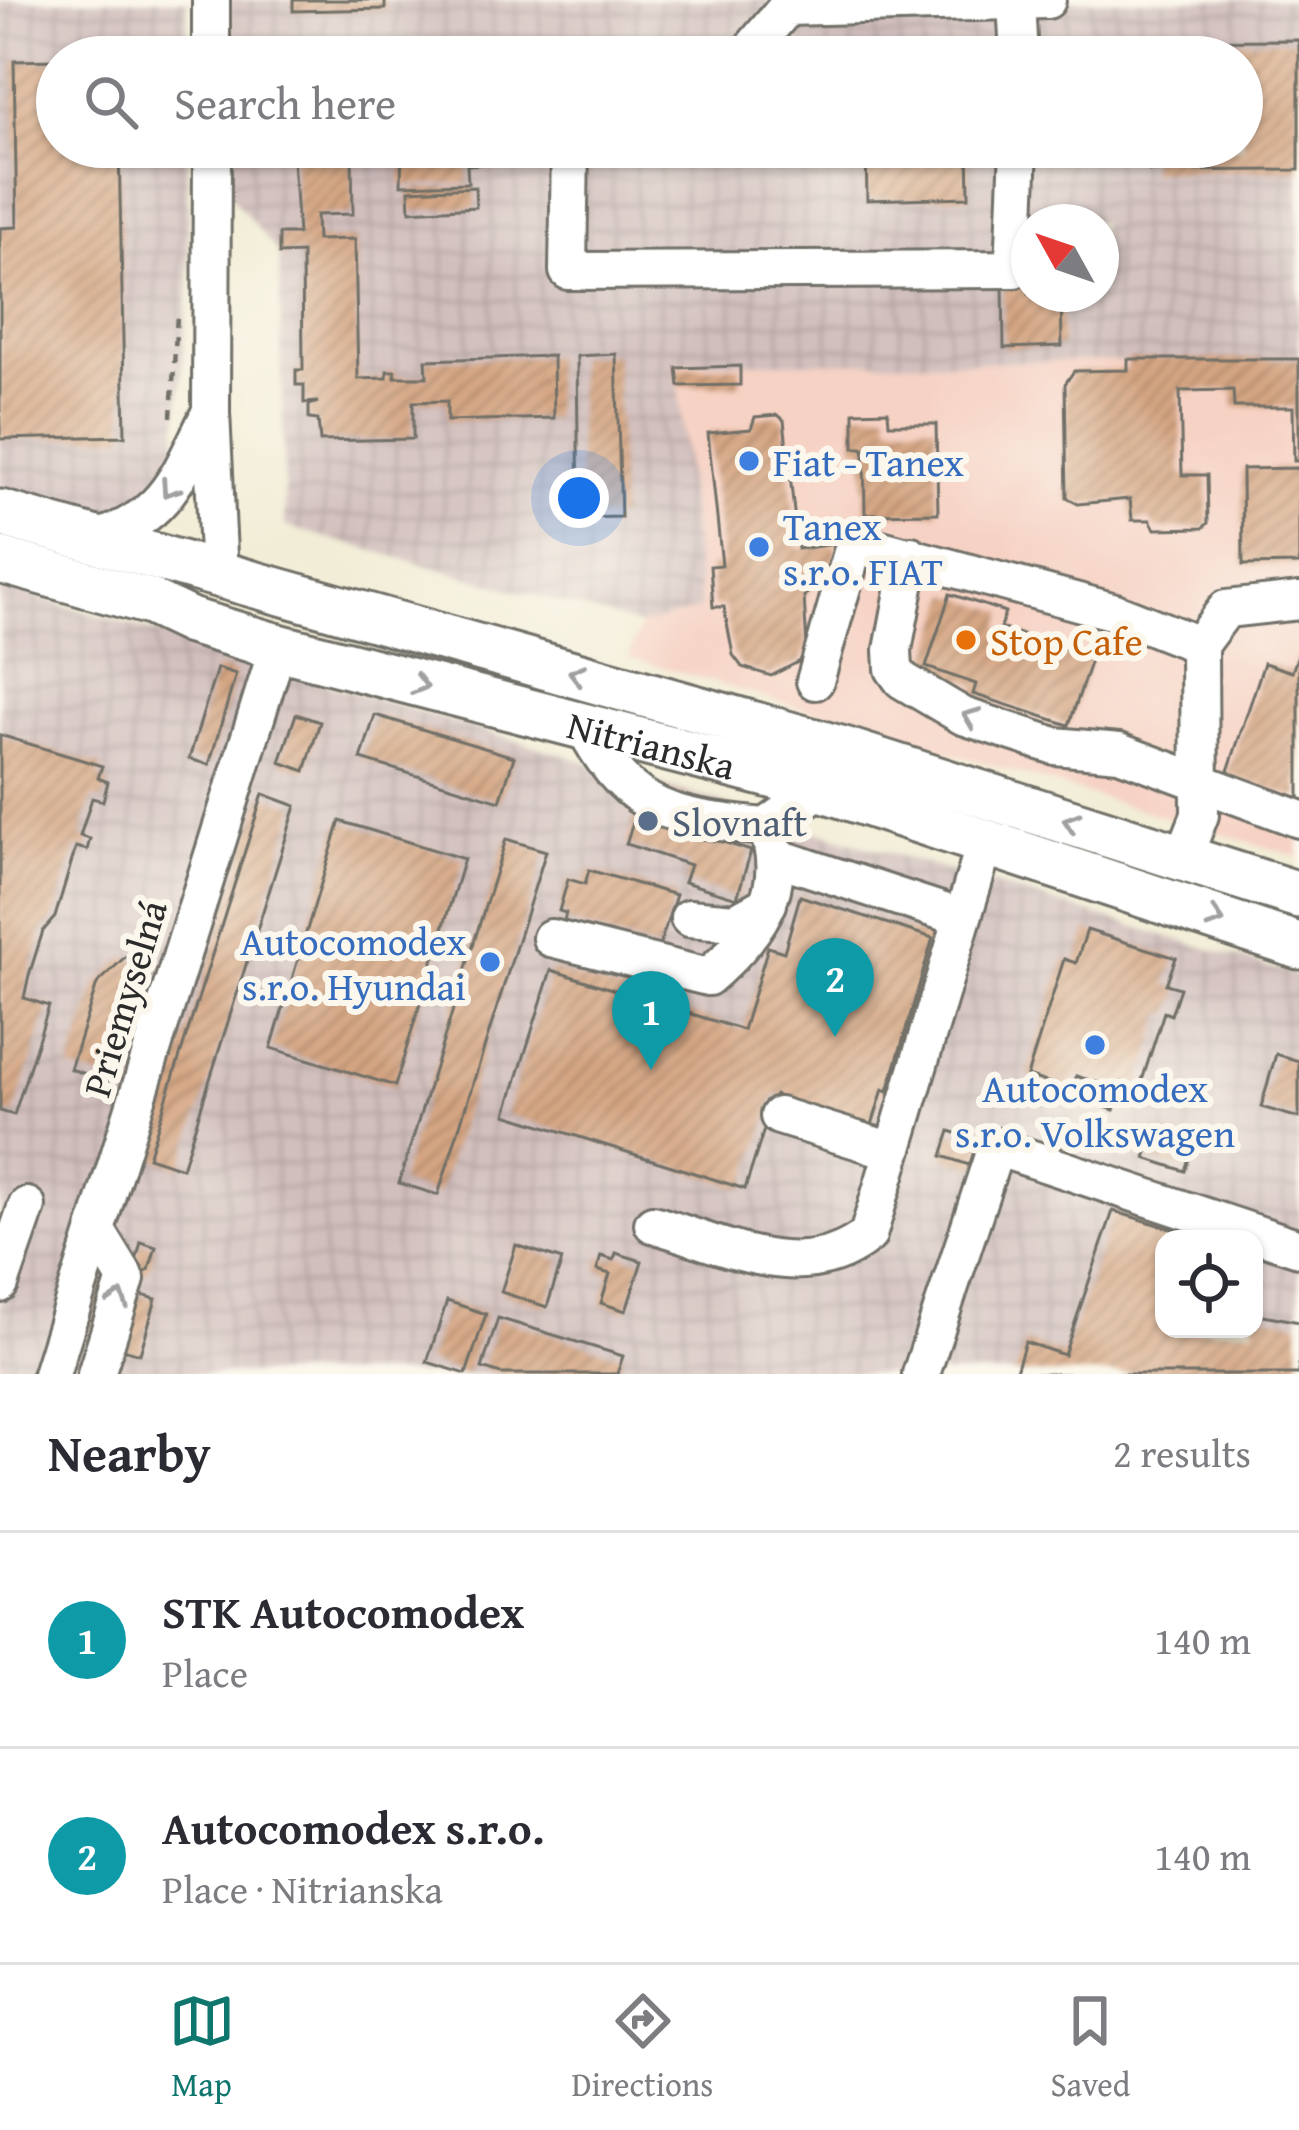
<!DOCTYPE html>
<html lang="en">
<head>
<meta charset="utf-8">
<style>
  :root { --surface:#fff; --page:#f2f2f3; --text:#2b2b33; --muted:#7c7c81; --line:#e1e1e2; --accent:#0f766e }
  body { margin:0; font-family:"Gentium Book Plus",serif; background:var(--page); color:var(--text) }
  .controls { position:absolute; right:36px; bottom:36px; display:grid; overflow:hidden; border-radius:24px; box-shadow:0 3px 9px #0004 }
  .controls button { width:108px; height:108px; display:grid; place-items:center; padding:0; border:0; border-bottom:3px solid var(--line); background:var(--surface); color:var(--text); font:60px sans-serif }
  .compass { position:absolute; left:1011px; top:204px; width:108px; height:108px; border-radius:50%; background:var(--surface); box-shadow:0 3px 9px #0004; rotate:310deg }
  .you { position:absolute; left:579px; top:498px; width:42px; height:42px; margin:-30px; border:9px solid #fff; border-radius:50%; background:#1a73e8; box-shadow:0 0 0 18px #1a73e833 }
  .badge { display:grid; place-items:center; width:78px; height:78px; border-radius:50%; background:var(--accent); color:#fff; font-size:39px; font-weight:700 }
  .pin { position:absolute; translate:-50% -99px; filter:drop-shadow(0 3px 6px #0008) }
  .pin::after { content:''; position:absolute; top:63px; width:42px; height:36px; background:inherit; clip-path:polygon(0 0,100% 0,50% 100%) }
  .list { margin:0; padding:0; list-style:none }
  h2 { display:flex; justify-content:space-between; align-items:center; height:156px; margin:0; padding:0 48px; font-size:51px }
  h2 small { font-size:39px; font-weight:400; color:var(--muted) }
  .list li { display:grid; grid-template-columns:78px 1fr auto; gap:36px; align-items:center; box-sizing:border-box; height:216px; padding:0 48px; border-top:3px solid var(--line) }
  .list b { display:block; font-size:45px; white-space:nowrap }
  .list p { margin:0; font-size:39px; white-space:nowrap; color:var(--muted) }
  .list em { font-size:39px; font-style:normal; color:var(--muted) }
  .icon { flex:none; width:66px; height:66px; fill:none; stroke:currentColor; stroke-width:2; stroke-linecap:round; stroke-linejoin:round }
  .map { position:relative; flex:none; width:1299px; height:1374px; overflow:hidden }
  .search { position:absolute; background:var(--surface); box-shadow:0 3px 9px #0004; left:36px; right:36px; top:36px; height:132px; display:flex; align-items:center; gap:30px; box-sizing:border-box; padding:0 42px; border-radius:66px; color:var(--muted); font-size:45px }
  .sheet { height:588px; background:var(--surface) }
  nav { display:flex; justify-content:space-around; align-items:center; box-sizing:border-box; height:168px; border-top:3px solid var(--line); background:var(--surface); font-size:33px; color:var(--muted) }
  nav a { display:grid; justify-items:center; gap:6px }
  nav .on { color:var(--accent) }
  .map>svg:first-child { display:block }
  .built { fill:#f6d2c4 }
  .industrial { fill:url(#industrial-grid); fill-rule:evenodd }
  .building { fill:url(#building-hatch) }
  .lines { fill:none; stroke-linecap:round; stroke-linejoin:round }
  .minor-casing { stroke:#716f67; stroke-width:42 }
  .major-casing { stroke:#716f67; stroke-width:51 }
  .path { stroke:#716f67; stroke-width:4.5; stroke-dasharray:9 9; stroke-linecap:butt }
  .minor { stroke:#fff; stroke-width:36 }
  .major { stroke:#fff; stroke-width:45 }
  .oneway { stroke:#a0a0a0 }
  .shop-dot { fill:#3f7fe0; stroke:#fbf7ec; stroke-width:4.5 }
  .food-dot { fill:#e8710a; stroke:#fbf7ec; stroke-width:4.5 }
  .service-dot { fill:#5c6f8a; stroke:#fbf7ec; stroke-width:4.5 }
  .labels { text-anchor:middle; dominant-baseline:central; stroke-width:12; stroke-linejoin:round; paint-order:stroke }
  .shop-label { font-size:39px; fill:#366cbe; stroke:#fbf7ec; text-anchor:start }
  .food-label { font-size:39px; fill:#c56008; stroke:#fbf7ec; text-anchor:start }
  .street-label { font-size:39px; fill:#2b2b2b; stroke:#fbf7ec }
  .service-label { font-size:39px; fill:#4e5e75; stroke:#fbf7ec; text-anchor:start }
</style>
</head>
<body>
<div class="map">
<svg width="1299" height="1374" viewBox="0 0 1299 1374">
  <defs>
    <pattern id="industrial-grid" width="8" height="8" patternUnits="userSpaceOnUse" patternTransform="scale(3)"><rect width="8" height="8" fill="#d1bfbe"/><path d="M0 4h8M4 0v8" fill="none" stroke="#b4a4a3"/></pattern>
    <pattern id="building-hatch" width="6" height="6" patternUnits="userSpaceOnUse" patternTransform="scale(3)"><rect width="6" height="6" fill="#d5a683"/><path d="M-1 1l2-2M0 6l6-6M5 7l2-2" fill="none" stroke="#ad876b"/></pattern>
  </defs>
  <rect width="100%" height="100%" fill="#fbf7ec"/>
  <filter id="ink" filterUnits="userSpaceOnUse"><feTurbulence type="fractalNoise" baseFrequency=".00833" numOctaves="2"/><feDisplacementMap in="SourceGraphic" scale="24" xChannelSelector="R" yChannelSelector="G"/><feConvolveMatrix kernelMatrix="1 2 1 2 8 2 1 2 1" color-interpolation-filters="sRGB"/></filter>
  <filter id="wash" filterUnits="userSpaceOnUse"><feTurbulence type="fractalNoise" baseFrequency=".004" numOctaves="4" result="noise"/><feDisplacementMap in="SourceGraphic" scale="48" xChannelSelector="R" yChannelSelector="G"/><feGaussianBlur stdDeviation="2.7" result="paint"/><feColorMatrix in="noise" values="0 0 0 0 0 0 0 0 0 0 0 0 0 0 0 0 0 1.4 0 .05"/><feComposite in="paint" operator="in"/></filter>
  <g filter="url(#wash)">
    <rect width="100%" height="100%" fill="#f2edd6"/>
    <!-- built -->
    <polygon class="built" points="1299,361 1299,857 629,657 640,625 700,609 675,362"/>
    <!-- industrial -->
    <g class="industrial">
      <polygon points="0,0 187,0 187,57 57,57 57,147 187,147 189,281 176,450 149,494 116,513 80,514 0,495"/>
      <path d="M 230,0 L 1299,0 L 1299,361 L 676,362 L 700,609 L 640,625 L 285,526 L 279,254 L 229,194 L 230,147 L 1242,147 L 1242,57 L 230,57 ZM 1029,222 L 1101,222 L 1101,294 L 1029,294 Z"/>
      <path d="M 0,586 L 1299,976 L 1299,1374 L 0,1374 ZM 1164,1239 L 1254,1239 L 1254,1329 L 1164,1329 Z"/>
    </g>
    <g id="blocks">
      <!-- building -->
      <g class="building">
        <polygon points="293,0 385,0 385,9 293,11"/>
        <polygon points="1299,40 1299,170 1150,171 1150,147 1242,147 1242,57 1150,57 1150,41"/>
        <polygon points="57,60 57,147 119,147 125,436 0,439 0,228 17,227 14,61"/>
        <polygon points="299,147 326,147 326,158 352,158 353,214 316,215 317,240 355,239 358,379 387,378 387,371 395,371 395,377 427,377 426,360 553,356 554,418 447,421 447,401 413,402 413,439 320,441 318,420 309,419 309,405 318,402 304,403 304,385 296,385 296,370 303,370 302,253 279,254 279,234 298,234 293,159 299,159"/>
        <polygon points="423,147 423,153 435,153 434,147 481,147 482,164 467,165 468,183 401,185 402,148"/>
        <polygon points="866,147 968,147 969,197 867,200"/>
        <polygon points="475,187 476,207 410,211 409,190"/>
        <polygon points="1003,282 1029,282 1029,294 1061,294 1062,346 1004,348"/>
        <polygon points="616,354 621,517 579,518 577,356"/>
        <polygon points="1128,359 1299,359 1299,461 1294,461 1293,407 1234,407 1233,390 1180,391 1182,475 1207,475 1208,523 1203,528 1155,529 1150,520 1132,520 1130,499 1078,504 1067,498 1065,384 1074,371 1128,370"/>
        <polygon points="740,366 740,385 679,386 677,368"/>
        <polygon points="888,411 889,424 936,424 938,513 865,514 864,448 854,448 854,412"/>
        <polygon points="778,415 784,420 798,549 835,544 837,558 804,597 807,647 800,661 771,676 742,667 733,655 724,607 713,607 710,566 722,565 708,433 751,429 755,417"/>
        <polygon points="1299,468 1299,564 1243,565 1242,469"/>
        <polygon points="950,594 1005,612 1000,628 1092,657 1069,725 973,694 976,684 926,667"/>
        <polygon points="1299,652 1299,798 1227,774 1264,663 1292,672"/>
        <polygon points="217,668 236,674 209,765 189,759"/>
        <polygon points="296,714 320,722 305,771 280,762"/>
        <polygon points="375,715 514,757 500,801 361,759"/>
        <polygon points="0,735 102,766 98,778 108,782 103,801 92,798 80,836 90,839 87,850 76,847 55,917 43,931 29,975 24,998 49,1006 14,1115 0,1111"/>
        <polygon points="645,784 686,797 676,827 751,851 737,898 684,882 690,865 626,844"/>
        <polygon points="263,794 296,806 182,1168 148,1157"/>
        <polygon points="340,821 464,859 395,1086 271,1048"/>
        <polygon points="506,839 546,851 438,1195 399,1183"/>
        <polygon points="589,870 676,895 658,950 564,921 566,913 559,911 568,879 585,884"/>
        <polygon points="800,896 933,938 888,1091 883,1089 872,1125 775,1095 745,1189 506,1114 551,970 743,1030 768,947 784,952"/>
        <polygon points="1087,930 1176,958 1166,984 1180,988 1171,1015 1164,1012 1140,1087 1123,1082 1114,1110 1096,1104 1102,1084 1076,1076 1072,1090 1027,1076 1064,959 1076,963"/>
        <polygon points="125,957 150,965 112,1082 70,1069 97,984"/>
        <polygon points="1276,1054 1299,1061 1299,1118 1261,1107"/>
        <polygon points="1154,1130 1194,1143 1185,1171 1145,1158"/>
        <polygon points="950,1131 985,1143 978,1168 942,1156"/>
        <polygon points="1113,1211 1201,1238 1164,1239 1164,1329 1254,1329 1254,1313 1299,1322 1299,1374 1015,1374 1025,1342 1064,1355"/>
        <polygon points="141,1242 156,1247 149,1270 142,1274 136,1261"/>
        <polygon points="516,1245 562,1260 547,1307 501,1292"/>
        <polygon points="616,1253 642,1261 626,1311 601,1303 610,1274 597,1270 601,1256 614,1260"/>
        <polygon points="103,1284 156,1299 140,1354 87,1339"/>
        <polygon points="447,1301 486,1314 466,1374 427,1362"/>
        <polygon points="498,1318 623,1356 617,1374 501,1374 482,1368"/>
      </g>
    </g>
  </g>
  <g filter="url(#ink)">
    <use href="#blocks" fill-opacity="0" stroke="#716f67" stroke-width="3"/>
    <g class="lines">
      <defs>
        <g id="minor">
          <polyline points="211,0 211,57"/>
          <polyline points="1016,1 1019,57"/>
          <polyline points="745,57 787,7 1047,0"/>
          <polyline points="212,147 211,412 219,575"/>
          <polyline points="570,147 568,271 1014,269 1019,147"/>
          <path d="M 99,538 C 167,516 179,475 209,415"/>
          <polyline points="911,555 893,650 894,669 902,680 963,716 1055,746 1119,752 1299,819"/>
          <polyline points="1199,645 1226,609 1299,601"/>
          <polyline points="815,681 855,542 1115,612 1199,645 1200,815 1183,858"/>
          <path d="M 586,730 C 631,814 676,818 766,827 L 821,788"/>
          <polyline points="779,858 959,917"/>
          <polyline points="689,918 735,922 768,904"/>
          <path d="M 551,938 L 708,977 C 755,936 792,890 766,827"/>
          <polyline points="779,1116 889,1150"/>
          <path d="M 653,1224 C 725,1245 803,1288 868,1235 L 985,843"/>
          <polyline points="0,1284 27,1206"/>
          <polyline points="51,1374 278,647"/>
          <polyline points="96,1374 126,1279 96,1230"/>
          <polyline points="921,1374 996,1147 1299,1248"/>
        </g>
        <g id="major">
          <polyline points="0,513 847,751 1299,895"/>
          <path id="s1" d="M 0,560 L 150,602 L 190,621 L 278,647 L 821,788 L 1299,946"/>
        </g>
      </defs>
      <!-- minor casing -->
      <use href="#minor" class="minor-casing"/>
      <!-- major casing -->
      <use href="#major" class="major-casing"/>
      <!-- path -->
      <polyline class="path" points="171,417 177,315"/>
      <!-- minor -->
      <use href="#minor" class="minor"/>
      <!-- major -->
      <use href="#major" class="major"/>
    </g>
    <!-- one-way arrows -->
    <defs><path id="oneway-chevron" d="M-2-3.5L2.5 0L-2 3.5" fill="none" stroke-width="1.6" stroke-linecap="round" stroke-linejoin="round" transform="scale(3)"/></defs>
    <g class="oneway">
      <use href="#oneway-chevron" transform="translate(169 489) rotate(124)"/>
      <use href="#oneway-chevron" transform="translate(577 674) rotate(-165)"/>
      <use href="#oneway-chevron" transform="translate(420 685) rotate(15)"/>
      <use href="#oneway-chevron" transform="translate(971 717) rotate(-158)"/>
      <use href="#oneway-chevron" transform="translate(1071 822) rotate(-162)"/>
      <use href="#oneway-chevron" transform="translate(1216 919) rotate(18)"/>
      <use href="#oneway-chevron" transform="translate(119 1299) rotate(-72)"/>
    </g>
  </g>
  <!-- markers -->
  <g class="shop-dot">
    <circle cx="749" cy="461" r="12"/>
    <circle cx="759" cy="547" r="12"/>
    <circle cx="490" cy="962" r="12"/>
    <circle cx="1095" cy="1045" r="12"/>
  </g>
  <circle class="food-dot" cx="966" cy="640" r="12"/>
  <circle class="service-dot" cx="648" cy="821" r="12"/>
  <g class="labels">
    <!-- shop labels -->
    <g class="shop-label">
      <text x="773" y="461">Fiat - Tanex</text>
      <text x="783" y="525">Tanex<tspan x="783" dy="45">s.r.o. FIAT</tspan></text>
      <text x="466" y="940" text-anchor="end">Autocomodex<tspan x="466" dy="45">s.r.o. Hyundai</tspan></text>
      <text x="1095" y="1087" text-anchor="middle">Autocomodex<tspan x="1095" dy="45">s.r.o. Volkswagen</tspan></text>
    </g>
    <!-- food labels -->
    <g class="food-label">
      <text x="990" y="640">Stop Cafe</text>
    </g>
    <!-- street labels -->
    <g class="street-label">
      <text stroke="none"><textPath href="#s1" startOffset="678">Nitrianska</textPath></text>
      <text transform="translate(124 998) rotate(-73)">Priemyselná</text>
    </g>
    <!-- service labels -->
    <g class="service-label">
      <text x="672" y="821">Slovnaft</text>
    </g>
  </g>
</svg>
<div class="controls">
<button><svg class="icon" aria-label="locate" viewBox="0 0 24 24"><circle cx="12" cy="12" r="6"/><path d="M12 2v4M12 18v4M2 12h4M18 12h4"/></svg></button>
</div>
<svg class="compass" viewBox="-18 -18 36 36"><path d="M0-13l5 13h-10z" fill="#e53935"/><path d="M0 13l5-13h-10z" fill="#7c7c81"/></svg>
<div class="you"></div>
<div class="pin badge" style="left:651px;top:1070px;background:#0f9aa8">1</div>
<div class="pin badge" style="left:835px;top:1037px;background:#0f9aa8">2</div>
<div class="search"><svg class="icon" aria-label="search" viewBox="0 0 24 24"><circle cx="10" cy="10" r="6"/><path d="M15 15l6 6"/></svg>Search here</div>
</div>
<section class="sheet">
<h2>Nearby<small>2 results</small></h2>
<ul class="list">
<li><span class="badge" style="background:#0f9aa8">1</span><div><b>STK Autocomodex</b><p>Place</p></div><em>140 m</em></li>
<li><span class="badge" style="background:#0f9aa8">2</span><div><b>Autocomodex s.r.o.</b><p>Place · Nitrianska</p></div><em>140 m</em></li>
</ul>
</section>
<nav>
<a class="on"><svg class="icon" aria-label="map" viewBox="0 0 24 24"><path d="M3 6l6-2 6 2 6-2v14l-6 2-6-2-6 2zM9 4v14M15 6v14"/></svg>Map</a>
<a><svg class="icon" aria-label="directions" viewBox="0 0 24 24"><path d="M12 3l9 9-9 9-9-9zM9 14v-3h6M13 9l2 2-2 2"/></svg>Directions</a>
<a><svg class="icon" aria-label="saved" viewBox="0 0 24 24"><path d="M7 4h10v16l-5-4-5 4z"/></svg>Saved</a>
</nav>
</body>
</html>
